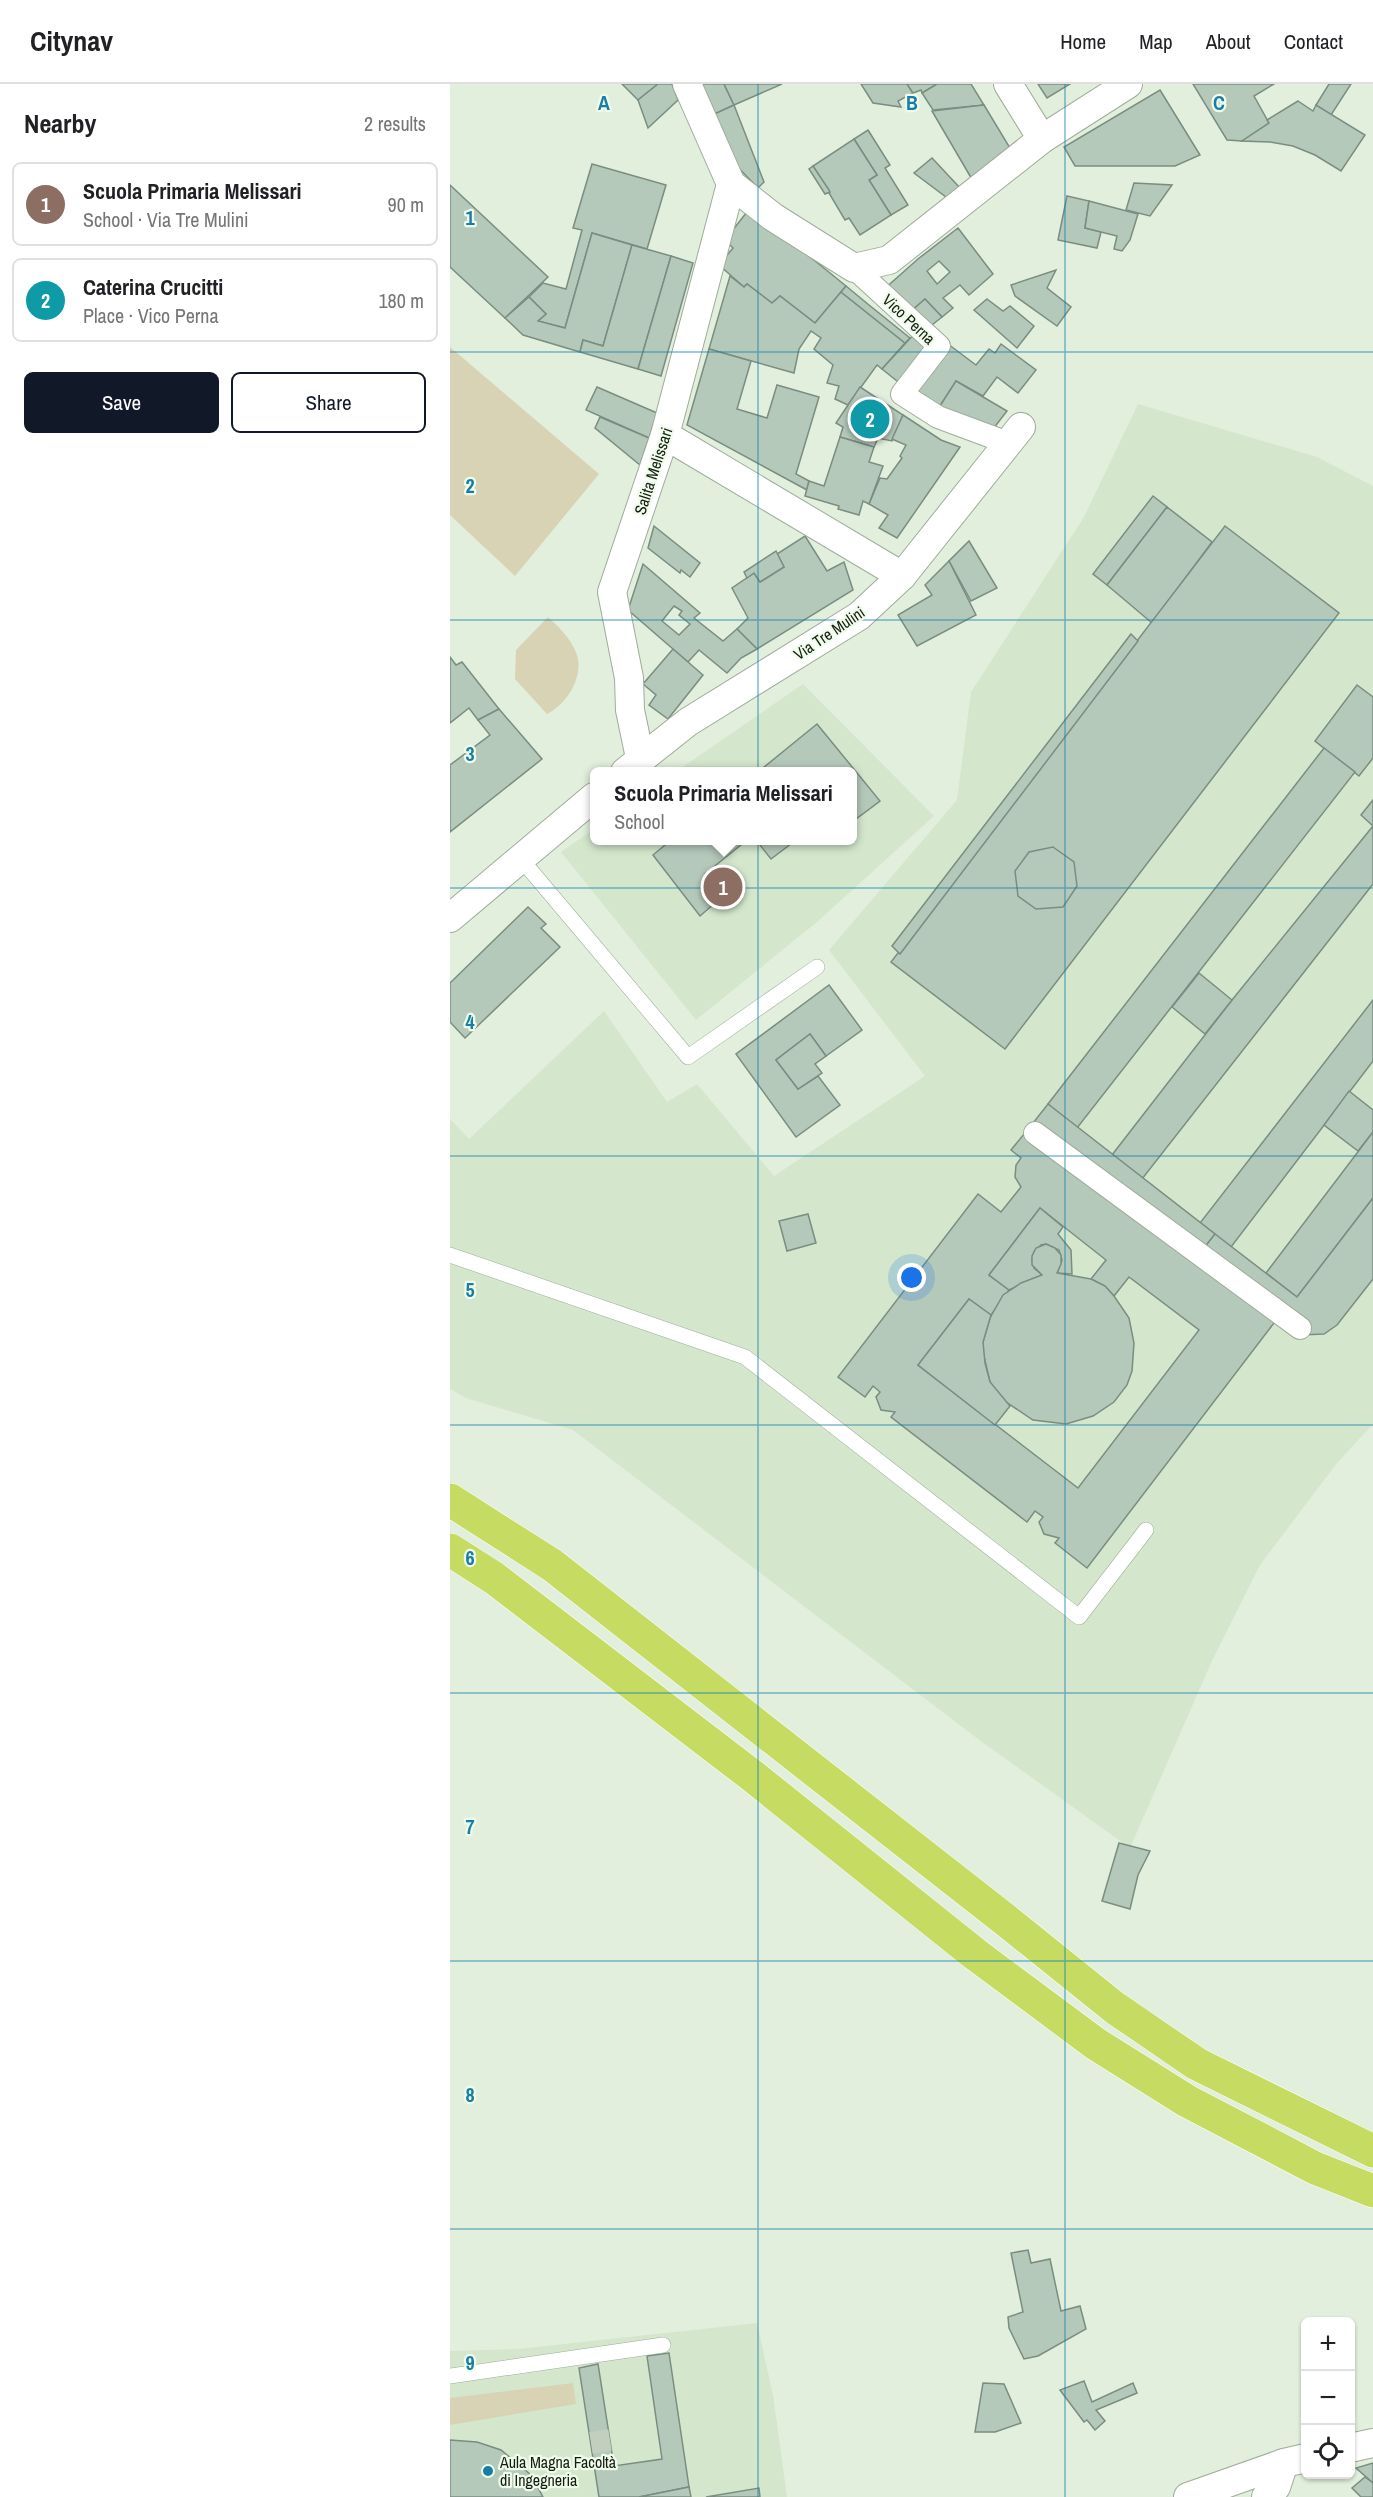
<!DOCTYPE html>
<html lang="en">
<head>
<meta charset="utf-8">
<style>
  :root { --surface:#fff; --page:#f2f2f2; --text:#202124; --muted:#757577; --line:#e0e0e0; --accent:#111827 }
  body { margin:0; font-family:"Archivo Narrow",sans-serif; background:var(--page); color:var(--text) }
  .controls { position:absolute; right:18px; bottom:18px; display:grid; overflow:hidden; border-radius:9px; box-shadow:0 2px 4px #0004 }
  .controls button { width:54px; height:54px; display:grid; place-items:center; padding:0; border:0; border-bottom:2px solid var(--line); background:var(--surface); color:var(--text); font:30px sans-serif }
  .you { position:absolute; left:462px; top:1194px; width:21px; height:21px; margin:-15px; border:4px solid #fff; border-radius:50%; background:#1a73e8; box-shadow:0 0 0 9px #1a73e833 }
  .badge { display:grid; place-items:center; width:39px; height:39px; border-radius:50%; background:var(--accent); color:#fff; font-size:20px; font-weight:700 }
  .pin { position:absolute; translate:-50% -50%; border:3px solid #fff; box-shadow:0 2px 6px #0006 }
  .popup { position:absolute; left:140px; top:683px; width:267px; height:78px; box-sizing:border-box; display:grid; place-content:center; border-radius:9px; background:var(--surface); filter:drop-shadow(0 2px 4px #0005); font-size:20px; white-space:nowrap; color:var(--muted) }
  .popup b { font-size:22px; color:var(--text) }
  .popup::after { content:''; position:absolute; left:50%; top:100%; margin-left:-12px; border:12px solid transparent; border-top-color:var(--surface) }
  .list { margin:0; padding:0; list-style:none }
  h2 { display:flex; justify-content:space-between; align-items:center; height:78px; margin:0; padding:0 24px; font-size:26px }
  h2 small { font-size:20px; font-weight:400; color:var(--muted) }
  .list li { display:grid; grid-template-columns:39px 1fr auto; gap:18px; align-items:center; box-sizing:border-box; height:84px; margin:0 12px 12px; padding:0 12px; border:2px solid var(--line); border-radius:9px }
  .list b { display:block; font-size:22px; white-space:nowrap }
  .list p { margin:0; font-size:20px; white-space:nowrap; color:var(--muted) }
  .list em { font-size:20px; font-style:normal; color:var(--muted) }
  .actions { display:flex; gap:12px; padding:18px 24px }
  .actions a { flex:1; padding:14px 0; border:2px solid var(--accent); border-radius:9px; text-align:center; font-size:21px; color:var(--accent) }
  .actions .main { background:var(--accent); color:#fff }
  .icon { flex:none; width:33px; height:33px; fill:none; stroke:currentColor; stroke-width:2; stroke-linecap:round; stroke-linejoin:round }
  .map { position:relative; flex:none; width:923px; height:2413px; overflow:hidden }
  header { display:flex; align-items:center; gap:36px; box-sizing:border-box; height:84px; padding:0 30px; background:var(--surface); border-bottom:2px solid var(--line) }
  header strong { font-size:28px }
  nav { display:flex; gap:33px; margin-inline-start:auto; font-size:21px }
  main { display:flex }
  aside { flex:1; background:var(--surface) }
  .map>svg:first-child { display:block }
  .built { fill:#d4e7cd }
  .green { fill:#d8d3b4 }
  .building { fill:#b5c9bb; stroke:#7a8d81; stroke-width:1.5; fill-rule:evenodd }
  .lines { fill:none; stroke-linecap:round; stroke-linejoin:round }
  .pedestrian-tunnel { stroke:#c3cfbe; stroke-width:22; stroke-dasharray:22 11; stroke-linecap:butt }
  .service-casing { stroke:#9fac9a; stroke-width:16 }
  .pedestrian-casing { stroke:#9fac9a; stroke-width:24 }
  .minor-casing { stroke:#9fac9a; stroke-width:30 }
  .motorway-casing { stroke:#fff; stroke-width:34 }
  .service { stroke:#fff; stroke-width:15 }
  .pedestrian { stroke:#fff; stroke-width:22 }
  .minor { stroke:#fff; stroke-width:28 }
  .motorway { stroke:#c5db62; stroke-width:33 }
  .grid { fill:none; stroke:#187ea9; stroke-width:1.5; stroke-opacity:0.55 }
  .poi-dot { fill:#187ea9; stroke:#eefce9; stroke-width:2 }
  .labels { text-anchor:middle; dominant-baseline:central; stroke-width:4.5; stroke-linejoin:round; paint-order:stroke }
  .street-label { font-size:16px; fill:#171b15; stroke:#eefce9 }
  .poi-label { font-size:16px; fill:#171b15; stroke:#eefce9; text-anchor:start }
  .grid-label { font-size:20px; text-anchor:middle; font-weight:bold; fill:#187ea9; stroke:#eefce9; stroke-width:4.5; stroke-linejoin:round; paint-order:stroke }
</style>
</head>
<body>
<header>
<strong>Citynav</strong>
<nav><a>Home</a><a>Map</a><a>About</a><a>Contact</a></nav>
</header>
<main>
<aside>
<h2>Nearby<small>2 results</small></h2>
<ul class="list">
<li><span class="badge" style="background:#8d6e63">1</span><div><b>Scuola Primaria Melissari</b><p>School · Via Tre Mulini</p></div><em>90 m</em></li>
<li><span class="badge" style="background:#0f9aa8">2</span><div><b>Caterina Crucitti</b><p>Place · Vico Perna</p></div><em>180 m</em></li>
</ul>
<div class="actions"><a class="main">Save</a><a>Share</a></div>
</aside>
<div class="map">
<svg width="923" height="2413" viewBox="0 0 923 2413">
  <rect width="100%" height="100%" fill="#e1efdc"/>
  <!-- built -->
  <g class="built">
    <polygon points="688,320 867,373 923,402 923,1340 887,1379 810,1481 761,1579 680,1764 528,1655 123,1346 16,1314 0,1305 0,1035 19,1055 154,927 217,1018 247,1000 324,1092 475,992 379,866 507,716 521,608 634,433"/>
    <polygon points="353,600 484,732 367,838 246,936 111,768 144,745 144,756 402,756 402,688 227,687"/>
    <polygon points="307,2239 323,2311 337,2413 0,2413 0,2267 68,2265"/>
  </g>
  <!-- green -->
  <g class="green">
    <polygon points="0,263 149,390 65,492 0,431"/>
    <path d="M 98,533 C 109,543 122,556 127,571 C 134,593 116,621 97,630 L 65,595 L 66,566 Z"/>
    <polygon points="123,2299 126,2320 0,2341 0,2314"/>
  </g>
  <!-- building -->
  <g class="building">
    <polygon points="172,0 208,0 188,16"/>
    <polygon points="208,0 222,0 228,16 198,44 188,16"/>
    <polygon points="244,0 274,0 284,21 258,33"/>
    <polygon points="274,0 332,0 284,21"/>
    <polygon points="411,0 457,0 463,9 448,17 451,23 423,19"/>
    <polygon points="457,0 487,0 472,9 471,6 463,9"/>
    <polygon points="487,0 521,0 534,21 483,26 472,9"/>
    <polygon points="588,0 620,0 597,14"/>
    <polygon points="743,0 824,0 804,12 819,39 792,57 777,56"/>
    <polygon points="879,0 901,0 881,31 866,21"/>
    <polygon points="710,6 750,71 725,82 625,82 614,63"/>
    <polygon points="848,17 863,27 866,21 915,51 891,87 865,71 843,62 820,58 792,57 819,39 817,36"/>
    <polygon points="284,21 314,98 308,104 274,69 258,33"/>
    <polygon points="534,21 560,64 523,97 482,27"/>
    <polygon points="418,46 440,81 435,84 458,121 441,131 419,96 427,91 404,55"/>
    <polygon points="404,55 427,91 419,96 441,131 410,151 399,134 395,136 363,82"/>
    <polygon points="482,74 511,105 500,116 464,89"/>
    <polygon points="142,80 216,101 197,165 142,149 115,244 88,237 96,230 79,213 93,199 116,205 132,146 123,144"/>
    <polygon points="363,82 379,106 380,108 375,110 359,85"/>
    <polygon points="684,99 722,101 700,132 676,126"/>
    <polygon points="0,101 98,193 55,234 0,183"/>
    <polygon points="617,112 639,117 635,144 651,148 647,164 608,156"/>
    <polygon points="639,117 688,130 680,156 672,167 664,165 667,152 635,144"/>
    <polygon points="300,124 396,202 365,239 330,212 322,219 297,200 294,203 269,181 283,164 275,156"/>
    <path d="M 508,144 L 543,190 L 519,211 L 510,201 L 493,214 L 503,224 L 492,233 L 475,215 L 459,229 L 432,207 L 468,175 ZM 489,177 L 500,188 L 487,200 L 477,187 Z"/>
    <polygon points="142,149 182,161 153,262 133,256 130,268 73,251 55,234 79,213 96,230 88,237 115,244"/>
    <polygon points="182,161 221,172 188,285 130,268 133,256 153,262"/>
    <polygon points="221,172 243,179 211,292 188,285"/>
    <polygon points="606,186 597,204 621,223 607,242 565,212 561,201"/>
    <polygon points="280,192 294,203 297,200 322,219 330,212 365,239 391,208 455,259 432,285 427,281 398,321 385,315 389,302 377,299 383,281 364,265 371,254 361,247 349,265 344,289 259,265"/>
    <polygon points="396,202 419,221 460,254 455,259 391,208"/>
    <polygon points="475,215 492,233 478,244 459,229"/>
    <polygon points="537,215 553,227 560,222 584,242 567,264 524,226"/>
    <polygon points="466,248 483,263 452,301 432,285"/>
    <polygon points="498,260 526,281 539,265 545,269 551,260 586,286 568,309 547,293 533,312 506,297 488,325 466,311 465,303"/>
    <polygon points="259,265 301,277 287,325 317,334 327,301 369,313 346,390 359,397 357,406 237,341"/>
    <polygon points="506,297 557,327 543,345 488,325"/>
    <polygon points="147,303 207,329 199,354 136,326"/>
    <polygon points="410,303 453,331 442,357 428,354 424,363 390,353 393,343 386,339"/>
    <polygon points="453,331 491,356 510,363 447,454 429,444 438,431 419,420 430,394 437,395 452,374 450,372 456,361 442,355"/>
    <polygon points="150,333 199,354 190,381 145,344"/>
    <polygon points="390,353 424,363 419,378 433,382 419,420 413,417 409,431 388,425 389,422 355,412 359,397 374,402"/>
    <polygon points="703,412 717,423 657,501 643,490"/>
    <polygon points="717,423 762,458 702,539 657,501"/>
    <polygon points="204,442 250,479 240,493 231,486 230,489 198,464"/>
    <polygon points="775,442 889,529 555,965 441,878"/>
    <polygon points="355,452 377,487 394,478 403,506 307,565 287,545 298,534 282,504 304,489 310,498 334,483 327,470"/>
    <polygon points="519,457 547,504 521,517 499,477"/>
    <polygon points="326,467 334,483 310,498 304,489 297,494 294,488"/>
    <polygon points="499,477 526,531 467,562 448,531 482,511 475,501"/>
    <path d="M 193,480 L 250,529 L 244,534 L 273,557 L 287,545 L 307,565 L 291,574 L 277,589 L 249,566 L 238,578 L 178,526 ZM 224,522 L 232,527 L 229,531 L 240,540 L 229,551 L 212,537 Z"/>
    <polygon points="681,550 688,557 450,870 442,862"/>
    <polygon points="223,565 253,591 218,635 199,621 206,611 193,600"/>
    <polygon points="0,573 6,581 12,578 49,625 28,636 19,624 0,639"/>
    <polygon points="907,601 923,613 923,674 909,692 865,657"/>
    <polygon points="49,625 92,675 0,748 0,681 40,651 28,636"/>
    <polygon points="367,640 430,717 402,738 402,688 308,688"/>
    <polygon points="874,664 905,688 627,1044 598,1020"/>
    <polygon points="923,716 923,742 911,731"/>
    <polygon points="923,742 923,800 692,1095 662,1071 782,916"/>
    <polygon points="221,756 297,756 255,790 272,813 250,832 203,771"/>
    <polygon points="306,756 346,756 321,775"/>
    <polygon points="603,763 624,778 627,802 613,823 586,825 568,812 565,787 579,768"/>
    <polygon points="78,823 96,840 91,844 110,863 15,954 0,938 0,899"/>
    <polygon points="749,889 782,916 755,950 722,923"/>
    <polygon points="379,901 412,946 376,972 360,950 326,976 348,1005 368,992 390,1021 346,1053 286,970"/>
    <polygon points="923,916 923,977 781,1163 750,1139"/>
    <polygon points="360,950 376,972 365,980 372,989 348,1005 326,976"/>
    <polygon points="899,1007 923,1026 923,1048 908,1067 874,1041"/>
    <polygon points="598,1020 765,1150 747,1173 579,1044"/>
    <path d="M 579,1044 L 827,1235 L 637,1484 L 605,1459 L 609,1454 L 594,1450 L 589,1438 L 593,1433 L 585,1427 L 577,1438 L 441,1333 L 445,1328 L 431,1326 L 426,1313 L 430,1308 L 423,1302 L 415,1313 L 388,1293 L 528,1110 L 551,1128 L 571,1103 L 565,1093 L 566,1081 L 571,1074 L 561,1066 ZM 590,1124 L 656,1176 L 641,1195 L 655,1202 L 664,1212 L 679,1193 L 749,1246 L 628,1404 L 468,1281 L 519,1215 L 541,1231 L 559,1206 L 539,1191 Z"/>
    <polygon points="923,1048 923,1114 847,1213 816,1189"/>
    <polygon points="923,1114 923,1195 887,1241 874,1250 852,1251 747,1173 765,1150 847,1213"/>
    <polygon points="590,1124 613,1143 608,1150 621,1166 622,1190 607,1189 612,1176 609,1166 596,1160 591,1161 584,1168 582,1176 584,1184 592,1191 559,1206 539,1191"/>
    <polygon points="358,1130 366,1159 337,1167 329,1137"/>
    <polygon points="596,1160 605,1164 611,1171 611,1180 607,1189 641,1195 655,1202 664,1212 679,1234 684,1259 682,1287 677,1301 664,1318 643,1332 616,1340 583,1336 553,1316 540,1298 533,1268 533,1258 540,1234 553,1211 571,1199 592,1191 582,1181 582,1172 586,1164"/>
    <polygon points="519,1215 541,1231 533,1258 535,1279 540,1298 560,1322 545,1341 468,1281"/>
    <polygon points="669,1759 700,1767 688,1791 680,1825 652,1817"/>
    <polygon points="578,2166 581,2179 600,2175 611,2227 630,2222 636,2245 588,2272 574,2275 559,2244 558,2233 573,2228 561,2169"/>
    <polygon points="219,2269 239,2403 189,2413 149,2413 129,2284 148,2280 164,2382 212,2375 197,2272"/>
    <polygon points="634,2297 642,2318 683,2299 687,2309 646,2326 655,2337 645,2346 637,2336 634,2338 610,2306"/>
    <polygon points="533,2299 554,2300 571,2339 545,2348 525,2348"/>
    <polygon points="0,2356 27,2358 51,2366 81,2391 93,2413 0,2413"/>
    <polygon points="923,2379 923,2399 906,2384"/>
    <polygon points="915,2393 923,2399 923,2413 911,2413 902,2404"/>
    <polygon points="239,2403 241,2413 189,2413"/>
    <polygon points="309,2404 310,2413 256,2413"/>
  </g>
  <g class="lines">
    <!-- pedestrian-tunnel -->
    <polyline class="pedestrian-tunnel" points="141,2359 160,2356"/>
    <defs>
      <g id="service">
        <polyline points="71,775 238,973 367,883"/>
        <polyline points="0,1171 295,1273 629,1533 696,1446"/>
        <polyline points="0,2292 213,2261"/>
      </g>
      <g id="pedestrian">
        <polyline points="404,184 489,262 452,310 488,333 558,359"/>
        <polyline points="585,1049 850,1244"/>
      </g>
      <g id="minor">
        <polyline points="237,0 281,100 323,133 404,184 439,176 592,55 678,0"/>
        <polyline points="558,0 592,55"/>
        <polyline points="215,351 452,492"/>
        <polyline points="190,674 180,626 179,594 162,508 215,351 281,100"/>
        <polyline points="175,688 238,638 409,532 452,492 571,343"/>
        <polyline points="0,834 144,713"/>
        <polyline points="900,2364 923,2359"/>
        <polyline points="738,2413 834,2379 856,2374"/>
        <polyline points="816,2413 826,2403 834,2379"/>
      </g>
      <g id="motorway">
        <polyline points="0,1416 102,1481 558,1838 665,1924 747,1980 923,2067"/>
        <polyline points="0,1466 44,1494 300,1690 525,1870 646,1960 737,2017 865,2084 923,2107"/>
      </g>
    </defs>
    <!-- service casing -->
    <use href="#service" class="service-casing"/>
    <!-- pedestrian casing -->
    <use href="#pedestrian" class="pedestrian-casing"/>
    <!-- minor casing -->
    <use href="#minor" class="minor-casing"/>
    <!-- motorway casing -->
    <use href="#motorway" class="motorway-casing"/>
    <!-- service -->
    <use href="#service" class="service"/>
    <!-- pedestrian -->
    <use href="#pedestrian" class="pedestrian"/>
    <!-- minor -->
    <use href="#minor" class="minor"/>
    <!-- motorway -->
    <use href="#motorway" class="motorway"/>
  </g>
  <!-- grid -->
  <path class="grid" d="M 308,0 L 308,2413M 615,0 L 615,2413M 0,268 L 923,268M 0,536 L 923,536M 0,804 L 923,804M 0,1072 L 923,1072M 0,1341 L 923,1341M 0,1609 L 923,1609M 0,1877 L 923,1877M 0,2145 L 923,2145"/>
  <!-- markers -->
  <circle class="poi-dot" cx="38" cy="2387" r="6"/>
  <g class="labels">
    <!-- street labels -->
    <g class="street-label">
      <text transform="translate(459 235) rotate(43)">Vico Perna</text>
      <text transform="translate(203 387) rotate(-72)">Salita Melissari</text>
      <text transform="translate(379 549) rotate(-34)">Via Tre Mulini</text>
    </g>
    <!-- poi labels -->
    <g class="poi-label">
      <text x="50" y="2378">Aula Magna Facoltà<tspan x="50" dy="18">di Ingegneria</tspan></text>
    </g>
  </g>
  <g class="grid-label">
    <text x="154" y="26">A</text>
    <text x="462" y="26">B</text>
    <text x="769" y="26">C</text>
    <text x="20" y="141">1</text>
    <text x="20" y="409">2</text>
    <text x="20" y="677">3</text>
    <text x="20" y="945">4</text>
    <text x="20" y="1213">5</text>
    <text x="20" y="1481">6</text>
    <text x="20" y="1750">7</text>
    <text x="20" y="2018">8</text>
    <text x="20" y="2286">9</text>
  </g>
</svg>
<div class="controls">
<button>+</button>
<button>−</button>
<button><svg class="icon" aria-label="locate" viewBox="0 0 24 24"><circle cx="12" cy="12" r="6"/><path d="M12 2v4M12 18v4M2 12h4M18 12h4"/></svg></button>
</div>
<div class="you"></div>
<div class="pin badge" style="left:273px;top:803px;background:#8d6e63">1</div>
<div class="popup"><b>Scuola Primaria Melissari</b>School</div>
<div class="pin badge" style="left:420px;top:335px;background:#0f9aa8">2</div>
</div>
</main>
</body>
</html>
